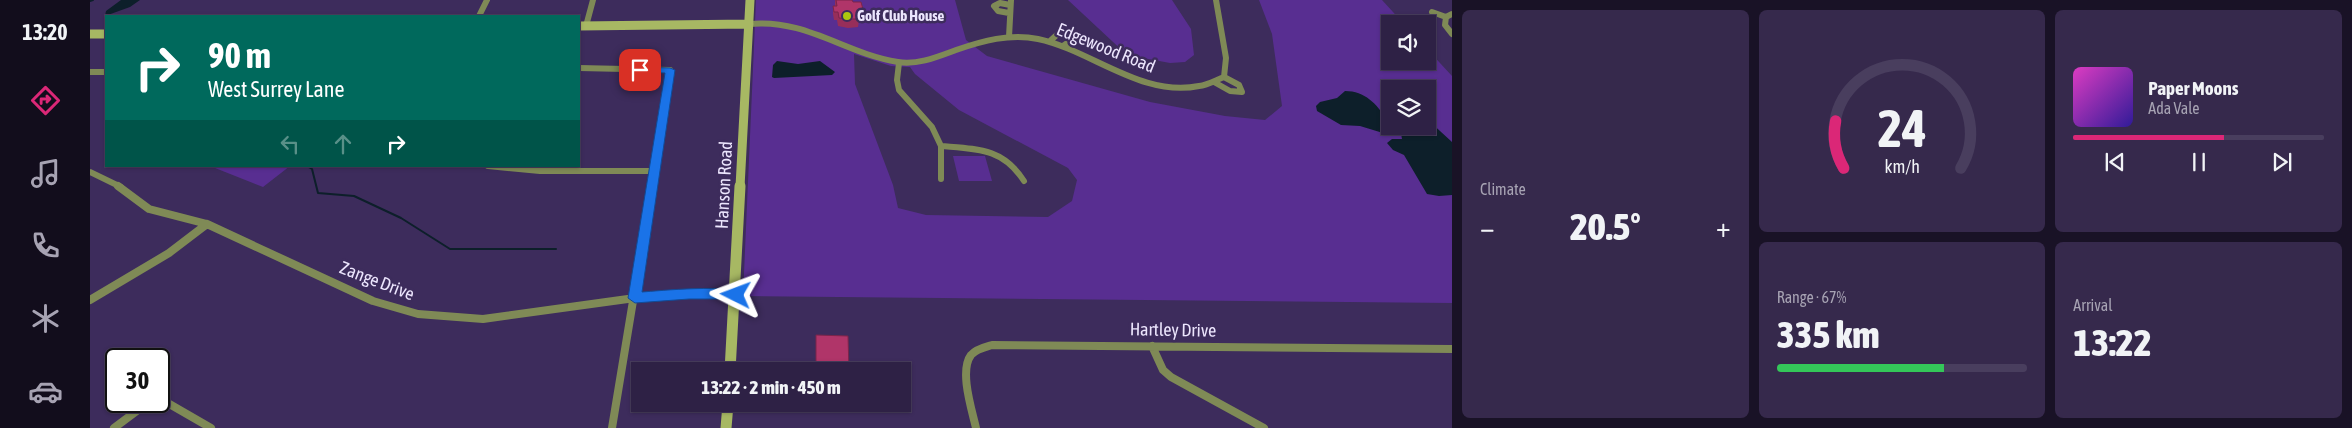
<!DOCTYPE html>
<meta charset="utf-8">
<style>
:root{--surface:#2e2145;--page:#36294c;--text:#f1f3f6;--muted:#a7a3b3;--line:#493e5e;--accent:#db2777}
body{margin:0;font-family:"Asap Condensed",sans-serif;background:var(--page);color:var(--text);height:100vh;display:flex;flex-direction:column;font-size:19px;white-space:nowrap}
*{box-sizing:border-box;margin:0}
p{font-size:16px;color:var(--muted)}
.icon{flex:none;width:28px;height:28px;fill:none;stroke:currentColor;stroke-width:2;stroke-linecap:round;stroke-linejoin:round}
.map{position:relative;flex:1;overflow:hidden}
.side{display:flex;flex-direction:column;gap:10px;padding:10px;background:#191226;width:900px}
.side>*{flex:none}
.hud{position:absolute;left:15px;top:15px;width:475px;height:152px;border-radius:0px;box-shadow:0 1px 4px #0004,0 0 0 1px var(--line);background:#00695c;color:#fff;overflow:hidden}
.buttons{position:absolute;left:1291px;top:15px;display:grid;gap:10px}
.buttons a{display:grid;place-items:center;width:55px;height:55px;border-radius:0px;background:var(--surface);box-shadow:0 1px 4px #0004,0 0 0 1px var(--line);font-size:25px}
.speed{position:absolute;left:15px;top:348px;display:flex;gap:10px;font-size:25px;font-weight:700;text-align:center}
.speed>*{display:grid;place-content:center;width:65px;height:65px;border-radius:50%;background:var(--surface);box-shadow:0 1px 4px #0004,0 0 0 1px var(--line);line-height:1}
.speed .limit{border:2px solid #111;border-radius:8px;background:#fff;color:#111}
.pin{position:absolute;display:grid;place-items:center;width:42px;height:42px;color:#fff;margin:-21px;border-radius:10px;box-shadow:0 2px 8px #0006}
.me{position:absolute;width:55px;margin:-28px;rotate:273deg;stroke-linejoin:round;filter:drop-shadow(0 0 4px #0008)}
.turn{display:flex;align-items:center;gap:18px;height:105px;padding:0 20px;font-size:22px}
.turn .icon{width:65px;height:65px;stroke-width:2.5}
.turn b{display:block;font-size:35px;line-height:42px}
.lanes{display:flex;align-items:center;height:48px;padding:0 20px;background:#0003;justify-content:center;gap:25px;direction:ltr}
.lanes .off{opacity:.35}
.big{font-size:38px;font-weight:800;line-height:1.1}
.side .tile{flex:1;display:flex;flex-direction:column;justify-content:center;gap:8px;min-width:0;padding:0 18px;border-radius:8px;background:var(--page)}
.side .dial{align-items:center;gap:0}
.dial svg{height:130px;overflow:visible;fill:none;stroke:var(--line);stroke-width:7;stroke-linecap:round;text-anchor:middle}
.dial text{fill:var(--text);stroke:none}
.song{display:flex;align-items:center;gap:15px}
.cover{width:60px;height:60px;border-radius:8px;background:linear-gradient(135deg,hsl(310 70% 55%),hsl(250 70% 35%))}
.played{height:5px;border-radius:2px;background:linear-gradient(90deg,var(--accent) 60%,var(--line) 60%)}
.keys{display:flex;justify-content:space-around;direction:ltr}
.heat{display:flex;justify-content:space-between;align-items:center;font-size:28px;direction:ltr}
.charge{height:8px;border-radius:4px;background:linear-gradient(90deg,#34c759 67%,var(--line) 0)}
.side .tiles{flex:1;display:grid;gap:10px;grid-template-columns:repeat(3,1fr)}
.tile:first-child{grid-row:span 2}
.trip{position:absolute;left:541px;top:362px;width:280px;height:50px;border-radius:0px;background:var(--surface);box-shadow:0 1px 4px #0004,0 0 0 1px var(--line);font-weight:800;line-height:50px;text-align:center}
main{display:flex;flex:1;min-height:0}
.tabs{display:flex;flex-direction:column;width:90px;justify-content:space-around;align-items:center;background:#120d1c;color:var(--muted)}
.tabs .icon{width:35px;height:35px}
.tabs .selected{color:var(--accent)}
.tabs b{font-size:22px;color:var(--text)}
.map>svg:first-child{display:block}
</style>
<main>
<nav class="tabs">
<b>13:20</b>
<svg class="icon selected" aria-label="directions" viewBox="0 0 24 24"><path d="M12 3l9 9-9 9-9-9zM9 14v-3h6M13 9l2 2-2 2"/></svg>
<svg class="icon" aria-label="music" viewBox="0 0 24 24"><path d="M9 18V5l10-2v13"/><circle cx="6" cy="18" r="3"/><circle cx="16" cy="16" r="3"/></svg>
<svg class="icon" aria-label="phone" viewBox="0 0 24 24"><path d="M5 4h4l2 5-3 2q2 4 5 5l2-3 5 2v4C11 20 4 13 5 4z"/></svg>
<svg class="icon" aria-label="climate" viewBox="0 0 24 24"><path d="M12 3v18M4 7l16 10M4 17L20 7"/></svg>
<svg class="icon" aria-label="car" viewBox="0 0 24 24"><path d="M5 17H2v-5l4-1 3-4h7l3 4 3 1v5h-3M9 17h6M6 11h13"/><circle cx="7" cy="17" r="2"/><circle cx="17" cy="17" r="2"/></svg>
</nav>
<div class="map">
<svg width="1362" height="428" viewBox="0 0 1362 428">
<rect width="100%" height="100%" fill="#3d2c5c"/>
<path fill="#582e91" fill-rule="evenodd" d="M666 0H865L876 40 897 56 1060 102 1135 116 1175 120 1192 106 1182 34 1169 0H1292L1314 24H1300V61H1338V50L1362 76V303L653 296ZM764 54 801 66 820 67 825 74 869 110 978 168 987 180 982 201 958 217 836 215 808 208 803 185 765 84ZM1300 89H1338V126H1300Z
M978 0H1082L1101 29 1104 55 1095 62 1080 63 1037 55Z
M863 156H895L902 181H869Z
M120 166H200L173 187Z"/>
<path fill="#0d1f2a" d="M31 0H50L40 7 15 16 16 11Z
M687 61 708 64 730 61 745 72 742 75 684 78 682 77 683 65Z
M1255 91C1275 91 1287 104 1296 119 1299 124 1302 127 1302 132L1293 133 1270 126 1251 125 1227 111 1226 106 1230 102 1247 98Z
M1338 120 1362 142V195L1349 196 1337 194 1314 155 1303 150 1297 143 1302 139H1312L1310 128 1338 126Z"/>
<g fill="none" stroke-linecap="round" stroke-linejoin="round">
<path stroke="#0d1f2a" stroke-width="2" d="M0 1 3 0
M217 166 222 169 228 193 264 196 311 218 360 249H466"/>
<path stroke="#7f8a56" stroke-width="6" d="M1342 12 1356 17
M919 13 908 11 904 6 910 3 920 5
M1362 14 1356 17 1355 25 1362 34
M389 16 397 0
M659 24C718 19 753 53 808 62 828 65 847 57 866 50 892 41 920 33 948 39 1001 50 1052 98 1109 86 1118 85 1126 80 1134 77L1136 58 1126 0
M496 26 503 0
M919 37 921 0
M960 41 970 32 981 34 983 39 973 46
M809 63 807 80 809 90 842 127 851 146V179
M489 68 580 70 562 187
M0 72H16
M1124 82 1140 91 1152 92 1149 85 1134 77
M851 146C887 149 913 148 934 181
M398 166 450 171H564
M0 172 31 187"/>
<path stroke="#7f8a56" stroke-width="8" d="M28 186 59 209 117 224 283 301 328 314 393 319 545 298 599 294 646 295
M0 300 79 253 117 224
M1062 346 1073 370 1081 377 1174 428
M69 398 121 428
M24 428 60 401
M522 428 562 186
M886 428C882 410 869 371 881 355 886 349 895 347 902 345L1362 349"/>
<path stroke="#a7b863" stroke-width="9" d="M489 26 659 24
M0 34H16
M650 187 660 0"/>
<path stroke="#a7b863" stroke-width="11" d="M640 371 650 186
M636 428 638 404"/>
</g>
<path fill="#972e5a" d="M745 0 763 2 774 13 773 21H769L768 27 758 28 748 26 747 20H744L743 14V6H745Z
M726 335 759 371H726Z"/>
<path fill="#b03569" stroke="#7b254a" d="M746 0H762L763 2H771L774 13H767L769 19H759L749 18 748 12H744L743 6H747Z
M726 335 758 336 759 371H726Z"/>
<path fill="#1a73e8" stroke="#114b97" d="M546 67 580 68 585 70 552 292C567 291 646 283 652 295L650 299H599L545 303 538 298 575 73 550 72 545 70Z"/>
<circle fill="#adc60f" stroke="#3d2c5c" stroke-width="2" cx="757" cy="16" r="5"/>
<g text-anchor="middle" stroke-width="5" stroke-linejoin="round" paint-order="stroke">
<g font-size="15" font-weight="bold" fill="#ece5fd" stroke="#3d2c5c" text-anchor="start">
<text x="767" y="21">Golf Club House</text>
</g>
<g font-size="18" fill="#ece5fd" stroke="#3d2c5c">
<text transform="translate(1016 48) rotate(22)" y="6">Edgewood Road</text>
<text transform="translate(634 185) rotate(-87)" y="6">Hanson Road</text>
<text transform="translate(287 281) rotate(21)" y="6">Zange Drive</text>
<text transform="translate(1083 330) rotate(1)" y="6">Hartley Drive</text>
</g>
</g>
</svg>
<div class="buttons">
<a><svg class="icon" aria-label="sound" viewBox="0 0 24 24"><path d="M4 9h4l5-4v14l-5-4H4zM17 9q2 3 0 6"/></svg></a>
<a><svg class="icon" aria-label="layers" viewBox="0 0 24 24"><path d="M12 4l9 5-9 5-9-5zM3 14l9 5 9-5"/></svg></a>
</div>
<div class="speed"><div class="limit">30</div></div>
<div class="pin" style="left:550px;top:70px;background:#d93025"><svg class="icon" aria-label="arrive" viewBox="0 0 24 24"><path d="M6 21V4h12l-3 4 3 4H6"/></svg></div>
<svg class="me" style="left:646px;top:295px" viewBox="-20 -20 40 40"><path d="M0-17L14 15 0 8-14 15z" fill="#1a73e8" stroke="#fff" stroke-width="4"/></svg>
<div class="trip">13:22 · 2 min · 450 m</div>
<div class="hud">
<div class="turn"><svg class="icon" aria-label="right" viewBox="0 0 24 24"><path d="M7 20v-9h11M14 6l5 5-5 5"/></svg><div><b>90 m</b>West Surrey Lane</div></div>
<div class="lanes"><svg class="icon off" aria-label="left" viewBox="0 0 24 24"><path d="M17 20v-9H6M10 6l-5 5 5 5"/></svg><svg class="icon off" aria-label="ahead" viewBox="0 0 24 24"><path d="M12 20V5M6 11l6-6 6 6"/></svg><svg class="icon" aria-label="right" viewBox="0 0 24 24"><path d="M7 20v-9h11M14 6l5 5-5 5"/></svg></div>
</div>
</div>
<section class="side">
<div class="tiles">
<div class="tile"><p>Climate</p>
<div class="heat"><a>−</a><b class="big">20.5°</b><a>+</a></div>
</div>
<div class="tile dial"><svg viewBox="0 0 100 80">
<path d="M14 69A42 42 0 1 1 86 69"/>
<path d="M14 69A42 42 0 0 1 9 40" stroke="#db2777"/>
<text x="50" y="56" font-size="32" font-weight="700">24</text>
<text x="50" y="72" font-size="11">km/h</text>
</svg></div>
<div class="tile">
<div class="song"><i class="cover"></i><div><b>Paper Moons</b><p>Ada Vale</p></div></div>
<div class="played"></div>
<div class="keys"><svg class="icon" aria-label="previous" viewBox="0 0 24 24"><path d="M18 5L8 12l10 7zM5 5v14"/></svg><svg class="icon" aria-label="pause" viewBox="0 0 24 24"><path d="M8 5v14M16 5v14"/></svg><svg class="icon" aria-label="next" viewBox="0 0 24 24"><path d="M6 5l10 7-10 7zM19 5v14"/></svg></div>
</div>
<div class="tile"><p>Range · 67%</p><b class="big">335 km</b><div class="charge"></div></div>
<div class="tile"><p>Arrival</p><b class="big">13:22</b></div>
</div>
</section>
</main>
